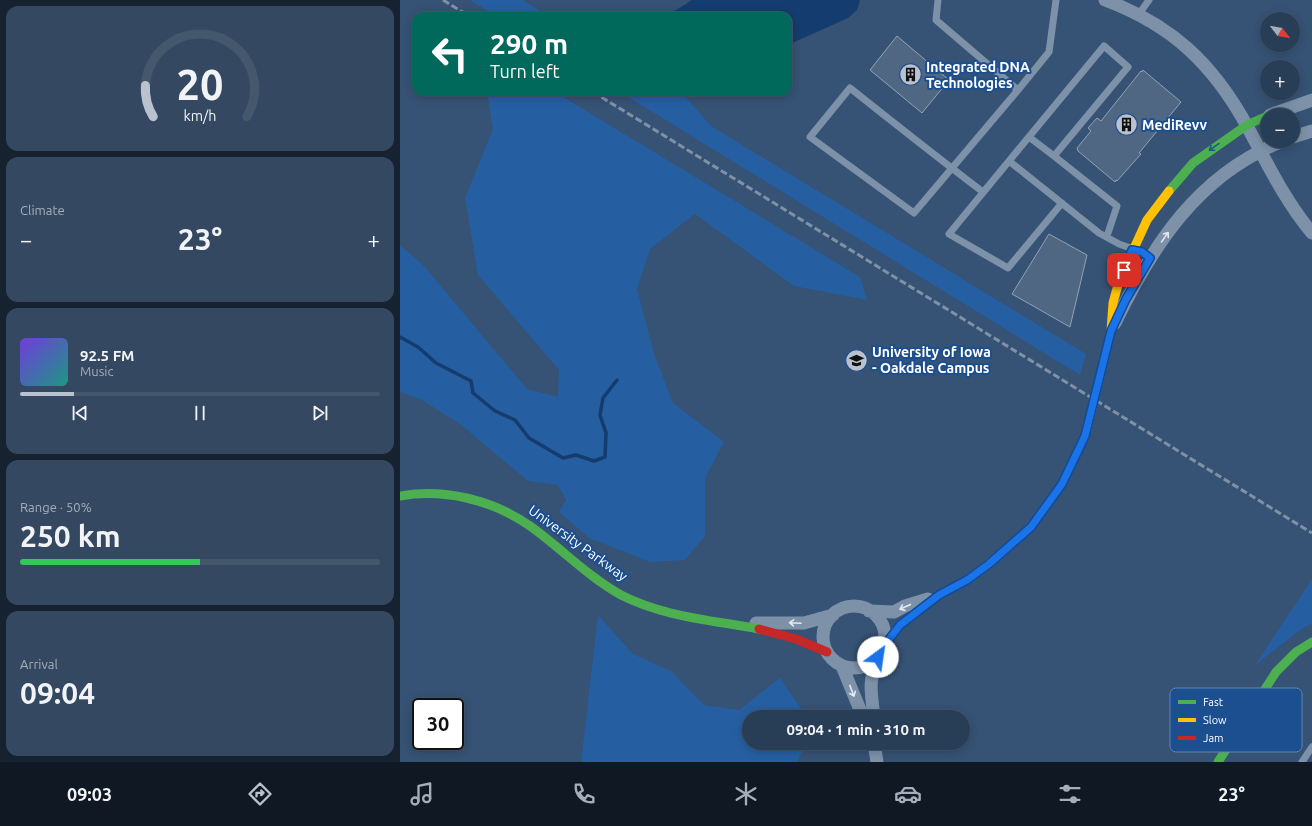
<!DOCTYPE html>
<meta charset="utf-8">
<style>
:root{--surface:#283e57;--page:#344961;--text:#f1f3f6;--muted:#a5aeba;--line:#44576d;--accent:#b9c2ce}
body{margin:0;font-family:Ubuntu,sans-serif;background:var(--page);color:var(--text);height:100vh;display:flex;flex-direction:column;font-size:15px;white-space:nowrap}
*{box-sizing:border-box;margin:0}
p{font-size:13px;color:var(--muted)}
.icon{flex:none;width:22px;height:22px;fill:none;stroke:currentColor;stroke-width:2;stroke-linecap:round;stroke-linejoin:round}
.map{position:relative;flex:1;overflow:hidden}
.side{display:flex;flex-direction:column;gap:6px;padding:6px;background:#162230;width:400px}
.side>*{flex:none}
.guide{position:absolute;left:12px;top:12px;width:380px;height:84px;border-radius:12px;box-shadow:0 2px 10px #0003,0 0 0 1px var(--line);background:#00695c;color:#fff;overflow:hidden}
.needle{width:26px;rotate:121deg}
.tools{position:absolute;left:860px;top:12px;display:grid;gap:8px}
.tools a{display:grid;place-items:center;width:40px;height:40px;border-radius:50%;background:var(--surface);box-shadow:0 2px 10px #0003,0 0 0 1px var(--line);font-size:20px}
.speed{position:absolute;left:12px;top:698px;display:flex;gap:8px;font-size:20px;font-weight:700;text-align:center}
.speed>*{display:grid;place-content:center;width:52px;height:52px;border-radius:50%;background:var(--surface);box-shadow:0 2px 10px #0003,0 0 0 1px var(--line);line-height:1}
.speed .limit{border:2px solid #111;border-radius:6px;background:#fff;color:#111}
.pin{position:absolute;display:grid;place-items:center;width:34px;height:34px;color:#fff;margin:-17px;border-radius:8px;box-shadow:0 2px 6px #0006}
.me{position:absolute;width:44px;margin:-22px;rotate:31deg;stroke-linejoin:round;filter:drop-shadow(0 0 3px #0008)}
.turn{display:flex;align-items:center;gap:14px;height:84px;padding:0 12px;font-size:18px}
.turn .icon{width:52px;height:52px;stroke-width:2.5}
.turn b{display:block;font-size:28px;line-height:34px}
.big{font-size:30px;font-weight:600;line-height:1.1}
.side .tile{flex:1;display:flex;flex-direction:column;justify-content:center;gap:6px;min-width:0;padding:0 14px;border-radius:12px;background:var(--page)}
.side .dial{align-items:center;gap:0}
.dial svg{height:104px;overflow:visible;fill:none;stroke:var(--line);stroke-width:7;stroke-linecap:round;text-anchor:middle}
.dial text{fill:var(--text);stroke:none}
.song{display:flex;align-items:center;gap:12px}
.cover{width:48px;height:48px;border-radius:6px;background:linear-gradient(135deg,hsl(260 70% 55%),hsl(170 70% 35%))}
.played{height:4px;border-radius:2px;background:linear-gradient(90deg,var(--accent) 15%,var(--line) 15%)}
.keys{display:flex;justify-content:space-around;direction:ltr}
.heat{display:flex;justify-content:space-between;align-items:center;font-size:22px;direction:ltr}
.charge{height:6px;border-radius:3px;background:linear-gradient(90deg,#34c759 50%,var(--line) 0)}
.trip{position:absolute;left:342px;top:710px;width:228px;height:40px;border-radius:20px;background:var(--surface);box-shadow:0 2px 10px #0003,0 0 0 1px var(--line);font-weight:600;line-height:40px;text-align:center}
.menu{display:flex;height:64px;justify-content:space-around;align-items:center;background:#101923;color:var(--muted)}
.menu .icon{width:28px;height:28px}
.menu .current{color:var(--accent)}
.menu b{font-size:18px;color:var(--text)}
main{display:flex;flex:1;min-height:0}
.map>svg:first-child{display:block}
</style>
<main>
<section class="side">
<div class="tile dial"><svg viewBox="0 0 100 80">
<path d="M14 69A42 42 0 1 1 86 69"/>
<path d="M14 69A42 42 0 0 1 8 45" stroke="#b9c2ce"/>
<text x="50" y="56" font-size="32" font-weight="700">20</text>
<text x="50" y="72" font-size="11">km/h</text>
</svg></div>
<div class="tile"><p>Climate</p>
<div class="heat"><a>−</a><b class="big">23°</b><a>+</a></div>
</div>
<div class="tile">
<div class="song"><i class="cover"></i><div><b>92.5 FM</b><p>Music</p></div></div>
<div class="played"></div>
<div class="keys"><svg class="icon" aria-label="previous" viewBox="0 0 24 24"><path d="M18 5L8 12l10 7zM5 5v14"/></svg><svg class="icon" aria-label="pause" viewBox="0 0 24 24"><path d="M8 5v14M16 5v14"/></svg><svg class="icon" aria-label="next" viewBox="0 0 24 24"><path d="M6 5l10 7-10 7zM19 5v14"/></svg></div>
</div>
<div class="tile"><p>Range · 50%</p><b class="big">250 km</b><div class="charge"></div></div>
<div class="tile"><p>Arrival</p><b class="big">09:04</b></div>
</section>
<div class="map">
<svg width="912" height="762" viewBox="0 0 912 762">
<rect width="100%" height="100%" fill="#365274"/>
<path fill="#265fa1" d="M70 0H123L148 16H96Z
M87 92H155L460 277 467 300 394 286 295 214 250 249 237 289 254 354 273 403 324 442 305 478V536L285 560 250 562 189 538 159 512 166 500 158 485 128 481 60 424 22 400 0 392V245L24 266 127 389 158 397 159 370 78 275 65 198 93 129Z
M220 92H281L311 126 686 354 680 375Z
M912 579V624L903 628 855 665Z
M198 615 233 654 271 671 304 705 339 710 380 678 407 717H349V743H406L397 762H181Z"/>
<path fill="#153c6e" d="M292 0H459L460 1 457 10 448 18 392 43H388V16H263L278 9Z"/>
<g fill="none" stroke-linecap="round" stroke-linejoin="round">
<path stroke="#153c6e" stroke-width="3.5" d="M0 337 18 347 36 363 71 381 73 393 95 411 115 420 129 438 163 458 176 455 194 461 205 457 206 433 200 415 203 398 217 380"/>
</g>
<path fill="#506783" stroke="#92a2b6" d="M497 36 549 80 522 113 470 70Z
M743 70 781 102 739 153 741 154 732 164 717 181 716 180 715 182 678 151 677 148 691 131 688 128 697 118 701 121 741 71 742 72Z
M649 234 687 255 670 327 612 294Z"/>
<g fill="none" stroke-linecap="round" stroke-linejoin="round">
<path stroke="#7d92a8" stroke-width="7" d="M538 0 536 20 618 90 514 213 410 137 450 88C494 123 538 158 583 192
M739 14 749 0
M618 90 649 52 656 0
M629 137 654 156
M609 161 549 234 608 268 662 203
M707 236 717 206 654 156 728 67 704 46 609 161 699 233 719 244 742 252 750 258
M902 762 912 747"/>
<path stroke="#7d92a8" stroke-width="13" d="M705 0C772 25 813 64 847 126 867 163 885 201 912 233
M870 115 912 100
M893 137 912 131
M715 323C753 244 799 174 883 141
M423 637a31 31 0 1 1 62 0a31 31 0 1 1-62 0Z
M469 611 494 612 505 606 528 599
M356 623H404L433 615
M442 666 463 717
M474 717C471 692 468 681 478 657
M474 743 477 762"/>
<path stroke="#4caf50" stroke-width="9" d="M769 191 793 163 847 125 867 116
M0 496C44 488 93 500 130 526 161 548 187 576 221 595 264 617 312 620 359 629
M484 646 500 625 539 595 567 580 589 564 631 527 662 484 685 436 687 429
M818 762 876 672 896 652 912 642"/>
<path stroke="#ffc107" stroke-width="9" d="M687 429 711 331 713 303 719 281 747 220 769 191"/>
<path stroke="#c62828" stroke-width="9" d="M359 629 396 639 427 652"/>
<path stroke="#7e92a7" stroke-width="3" stroke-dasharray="7 3" stroke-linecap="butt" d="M43 0 69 16
M193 92 912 533"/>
</g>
<defs><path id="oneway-shaft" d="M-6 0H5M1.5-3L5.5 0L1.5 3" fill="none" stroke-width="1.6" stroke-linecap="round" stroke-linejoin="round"/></defs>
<use stroke="#205989" href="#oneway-shaft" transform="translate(814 147) rotate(145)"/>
<g stroke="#e5e9ee">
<use href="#oneway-shaft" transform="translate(765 237) rotate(-55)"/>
<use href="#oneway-shaft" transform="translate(505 607) rotate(156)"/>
<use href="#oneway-shaft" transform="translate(395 623) rotate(-177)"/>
<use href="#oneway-shaft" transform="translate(452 691) rotate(69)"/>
</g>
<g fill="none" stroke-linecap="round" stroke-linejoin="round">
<defs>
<path id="route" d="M478 657 484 646 500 625 539 595 567 580 589 564 631 527 662 484 685 436 711 331 726 299 750 258 742 252 732 250 724 270"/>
</defs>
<use href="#route" stroke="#114b97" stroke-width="10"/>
<use href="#route" stroke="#1a73e8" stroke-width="7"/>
</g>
<defs>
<symbol id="building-disc" viewBox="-11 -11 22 22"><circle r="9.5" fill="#b9c2ce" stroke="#1b4f8f"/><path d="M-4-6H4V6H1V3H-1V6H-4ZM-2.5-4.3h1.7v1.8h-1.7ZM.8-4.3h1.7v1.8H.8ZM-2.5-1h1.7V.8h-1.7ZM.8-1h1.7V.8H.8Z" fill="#111"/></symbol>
<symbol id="university-disc" viewBox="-11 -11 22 22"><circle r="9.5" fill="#b9c2ce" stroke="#1b4f8f"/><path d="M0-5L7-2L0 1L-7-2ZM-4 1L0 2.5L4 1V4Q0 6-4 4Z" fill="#111"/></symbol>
</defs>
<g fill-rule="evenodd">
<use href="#building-disc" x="498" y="62" width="25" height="25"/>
<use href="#building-disc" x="714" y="112" width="25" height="25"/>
<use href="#university-disc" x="444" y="348" width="25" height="25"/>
</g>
<g text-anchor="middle" stroke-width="4" stroke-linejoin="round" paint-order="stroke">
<g font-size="14" font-weight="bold" fill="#fff" stroke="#1b4f8f" text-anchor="start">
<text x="526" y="72">Integrated DNA<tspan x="526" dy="16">Technologies</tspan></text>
<text x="742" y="130">MediRevv</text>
<text x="472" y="357">University of Iowa<tspan x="472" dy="16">- Oakdale Campus</tspan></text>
</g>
<g font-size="14" fill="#fff" stroke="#1b4f8f">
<text transform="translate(178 543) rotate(36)" y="5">University Parkway</text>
</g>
</g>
<rect x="770" y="688" width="132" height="64" rx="6" fill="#1b4f8f" stroke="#5f84b1" stroke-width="1"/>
<rect x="778" y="700" width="18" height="4" fill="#4caf50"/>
<rect x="778" y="718" width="18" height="4" fill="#ffc107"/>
<rect x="778" y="736" width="18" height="4" fill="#c62828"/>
<g font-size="11" fill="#fff">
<text x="803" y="706">Fast</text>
<text x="803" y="724">Slow</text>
<text x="803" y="742">Jam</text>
</g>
</svg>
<div class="tools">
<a><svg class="needle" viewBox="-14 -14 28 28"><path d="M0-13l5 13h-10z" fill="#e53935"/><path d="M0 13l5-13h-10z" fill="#a5aeba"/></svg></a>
<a>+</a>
<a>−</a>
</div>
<div class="speed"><div class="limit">30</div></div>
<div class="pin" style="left:724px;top:270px;background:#d93025"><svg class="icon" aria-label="arrive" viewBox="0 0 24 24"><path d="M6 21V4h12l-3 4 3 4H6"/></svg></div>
<svg class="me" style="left:478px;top:657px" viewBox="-20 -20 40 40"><circle r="19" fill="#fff"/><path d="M0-13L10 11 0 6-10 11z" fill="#1a73e8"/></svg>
<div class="trip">09:04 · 1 min · 310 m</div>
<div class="guide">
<div class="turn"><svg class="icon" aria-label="left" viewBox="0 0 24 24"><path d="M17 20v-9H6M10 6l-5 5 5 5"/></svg><div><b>290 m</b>Turn left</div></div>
</div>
</div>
</main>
<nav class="menu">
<b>09:03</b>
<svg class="icon current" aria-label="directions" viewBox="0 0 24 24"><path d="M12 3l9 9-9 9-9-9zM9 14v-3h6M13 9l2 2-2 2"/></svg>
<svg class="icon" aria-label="music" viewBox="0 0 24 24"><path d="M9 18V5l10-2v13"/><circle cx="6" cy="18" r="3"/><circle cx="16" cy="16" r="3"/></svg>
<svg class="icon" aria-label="phone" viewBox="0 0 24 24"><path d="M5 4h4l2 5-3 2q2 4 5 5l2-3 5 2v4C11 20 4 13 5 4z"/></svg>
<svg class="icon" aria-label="climate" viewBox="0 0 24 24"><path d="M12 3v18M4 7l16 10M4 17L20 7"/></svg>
<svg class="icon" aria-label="car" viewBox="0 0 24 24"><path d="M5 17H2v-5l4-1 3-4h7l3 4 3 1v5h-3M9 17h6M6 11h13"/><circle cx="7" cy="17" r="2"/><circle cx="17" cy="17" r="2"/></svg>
<svg class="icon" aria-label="filters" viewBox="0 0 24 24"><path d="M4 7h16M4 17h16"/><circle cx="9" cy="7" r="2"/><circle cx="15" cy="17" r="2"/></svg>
<b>23°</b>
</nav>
